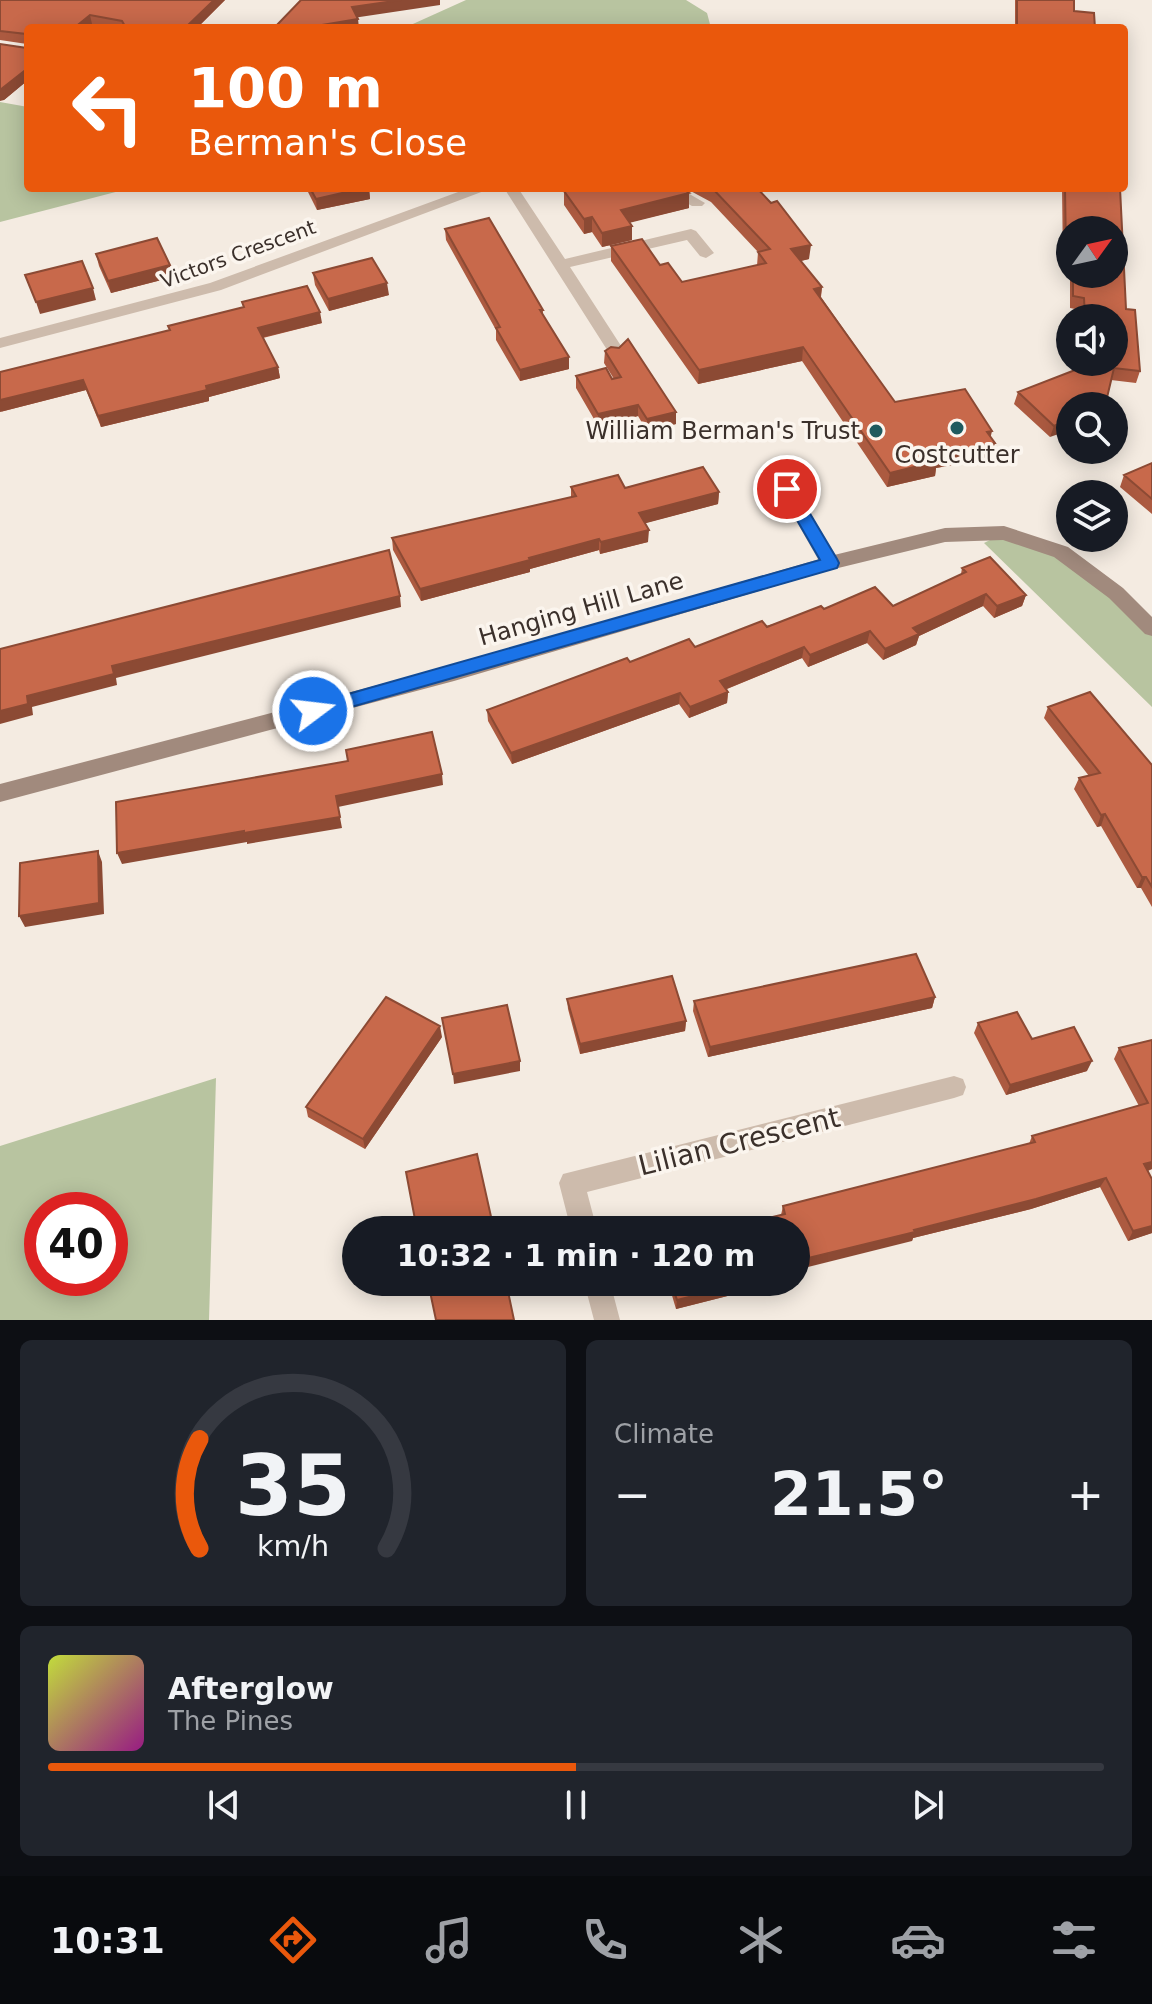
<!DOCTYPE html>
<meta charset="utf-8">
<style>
:root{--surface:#171b24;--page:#20242c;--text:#f1f3f6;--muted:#9ea1a6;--line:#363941;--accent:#ea580c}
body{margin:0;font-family:"DejaVu Sans",sans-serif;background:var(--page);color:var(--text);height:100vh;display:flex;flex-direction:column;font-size:30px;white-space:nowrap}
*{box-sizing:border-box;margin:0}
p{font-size:26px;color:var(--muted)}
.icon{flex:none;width:44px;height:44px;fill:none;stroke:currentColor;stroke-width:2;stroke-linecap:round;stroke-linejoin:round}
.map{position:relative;height:1320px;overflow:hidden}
.drawer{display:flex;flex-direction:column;gap:20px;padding:20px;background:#0d0f14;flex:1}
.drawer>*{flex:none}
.banner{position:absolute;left:24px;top:24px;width:1104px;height:168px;border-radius:8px;box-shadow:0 4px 20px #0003;background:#ea580c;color:#fff;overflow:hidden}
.needle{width:52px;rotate:57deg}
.buttons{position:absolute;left:1056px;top:216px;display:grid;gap:16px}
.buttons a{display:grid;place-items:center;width:72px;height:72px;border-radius:50%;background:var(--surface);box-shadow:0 4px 20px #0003;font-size:40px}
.speed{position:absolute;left:24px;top:1192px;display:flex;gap:16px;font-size:40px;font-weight:700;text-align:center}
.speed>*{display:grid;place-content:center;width:104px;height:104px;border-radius:50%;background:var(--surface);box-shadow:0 4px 20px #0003;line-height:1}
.speed .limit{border:12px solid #d22;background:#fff;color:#111}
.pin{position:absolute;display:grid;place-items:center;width:68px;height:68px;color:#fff;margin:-34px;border:4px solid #fff;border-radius:50%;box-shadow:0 2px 8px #0007}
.me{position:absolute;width:88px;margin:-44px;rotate:75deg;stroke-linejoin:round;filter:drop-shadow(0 0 6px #0008)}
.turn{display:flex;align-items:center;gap:28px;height:168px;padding:0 32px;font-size:36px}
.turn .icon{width:104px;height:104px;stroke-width:2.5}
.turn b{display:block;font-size:56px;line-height:68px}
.big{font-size:60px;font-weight:700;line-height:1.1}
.drawer .card{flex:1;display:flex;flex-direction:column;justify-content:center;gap:12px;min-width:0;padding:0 28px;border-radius:12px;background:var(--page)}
.drawer .dial{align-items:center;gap:0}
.dial svg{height:208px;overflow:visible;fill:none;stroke:var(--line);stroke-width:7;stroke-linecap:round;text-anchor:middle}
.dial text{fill:var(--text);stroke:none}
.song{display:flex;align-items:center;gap:24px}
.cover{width:96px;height:96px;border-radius:12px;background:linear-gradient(135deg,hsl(70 70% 55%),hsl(310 70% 35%))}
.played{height:8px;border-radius:4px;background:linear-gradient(90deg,var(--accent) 50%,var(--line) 50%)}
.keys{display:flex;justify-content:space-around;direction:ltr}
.heat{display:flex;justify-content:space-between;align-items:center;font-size:44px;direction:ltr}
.drawer .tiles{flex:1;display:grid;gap:20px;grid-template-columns:1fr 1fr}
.card:last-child{grid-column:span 2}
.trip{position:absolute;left:342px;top:1216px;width:468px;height:80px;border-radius:40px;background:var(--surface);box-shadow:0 4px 20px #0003;font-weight:700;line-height:80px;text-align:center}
.tab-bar{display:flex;height:128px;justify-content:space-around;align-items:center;background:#090b0e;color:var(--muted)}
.tab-bar .icon{width:56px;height:56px}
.tab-bar .current{color:var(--accent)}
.tab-bar b{font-size:36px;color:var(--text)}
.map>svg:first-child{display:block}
</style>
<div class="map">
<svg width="1152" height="1320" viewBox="0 0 1152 1320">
<rect width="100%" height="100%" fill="#f4ebe1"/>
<path fill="#b8c4a0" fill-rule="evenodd" d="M466 0H686L707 13 711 28H404Z
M0 102 28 107V188H131L0 222Z
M1004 533 1061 552 1152 629V707L984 543Z
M216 1078 209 1320H0V1146ZM42 1210H110V1278H42Z"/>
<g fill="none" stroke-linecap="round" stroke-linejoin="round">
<path fill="#cdbbac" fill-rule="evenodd" d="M469 188H492L221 290 0 348V338L210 283Z
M504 188H518L565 259 691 229 696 231 714 253 706 258 700 256 687 240 570 267 625 352 617 357 611 356Z
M660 188H679L705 203 702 206H692Z
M787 483 793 485 837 558 839 563 837 568H823L778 489Z
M954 1076 963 1079 966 1087 963 1095 954 1098 587 1192 597 1230H571L559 1183 563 1174Z
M584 1282H610L620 1320H594Z"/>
<path fill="#a18a7d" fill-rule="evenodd" d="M1004 526 1068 547 1123 588 1152 617V636L1145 634 1109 598 1054 557 1003 540 945 542 830 570 454 681 0 802V784L454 665 830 556 945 528Z"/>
</g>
<path fill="#ac5a40" d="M0 0H225L197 28H112L92 24 88 28H28V80L4 100 27 48V44L0 40Z
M1015 0H1074V11L1095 28H1015Z
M306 188H369L370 199 317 210Z
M685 188H757L809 259 800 261 822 287 821 297 895 402 991 437V458L936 468 935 476 887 487 802 361 698 384 611 261V246L660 265 682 282 757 266 758 252 711 202Z
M1062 188H1120L1126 309 1140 371 1136 383 1111 380 1070 406 1050 437 1014 404 1018 392 1084 367 1083 362H1114V318H1081L1080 310 1070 308V274H1114L1070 230V264L1063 263Z
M564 191 689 208 630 222 632 226V240L602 247 592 232 584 234 564 205Z
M445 229 543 310V316L569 369 520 381 496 340V330L446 240Z
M96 254 173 277 111 293 99 266Z
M313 273 389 295 329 311 315 285Z
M242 302 322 323 263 338 278 367 280 378 209 397V401L101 427 86 390 0 412 169 330 243 307Z
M619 348 676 424 647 431 638 416 598 426 576 388V376L614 379 604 363 605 351Z
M1152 463V514L1120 487 1124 475Z
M571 487 625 488 719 492 718 504 645 523 648 542 600 554 599 550 530 569V572L421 601 393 550 392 538 571 497Z
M962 568 1026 595 1022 606 994 618 983 606 919 636 916 645 883 660 867 643 808 667 802 658 727 689 728 692 727 703 689 718 679 704 512 764 488 721 487 710 630 662 695 647 824 609 893 606 961 574Z
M1048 707 1152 765V907L1141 888H1137L1101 826 1097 827 1074 789 1079 778 1089 776 1044 718Z
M935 997 932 1008 708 1057 693 1011 694 1001Z
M567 999 686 1021 685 1031 580 1054 568 1009Z
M978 1023 1032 1039 1087 1071 1006 1095 974 1033Z
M442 1037 365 1149 308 1117 306 1107Z
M1152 1040V1169L1148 1171 1152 1233 1128 1241 1100 1187 1031 1209 913 1238 912 1241 781 1215 783 1206 1029 1144 1032 1136 1139 1106 1114 1059 1119 1048Z
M668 1282H783L676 1309Z"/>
<path fill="#8c4a34" d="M214 0H225L197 28H185Z
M401 0H440V5L353 18 352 7Z
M90 15 92 24 88 28H74Z
M358 19 359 28H304Z
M28 68V80L4 100 0 101V90Z
M364 188H369L370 199 317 210 316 199Z
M689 193V208L621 225V210Z
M592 217V232L584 234V219Z
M632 226V240L602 247V233Z
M811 245 809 259 789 264 791 249Z
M170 265 173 277 111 293 108 281Z
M387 283 389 295 329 311 328 299Z
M822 287 820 302 814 289Z
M93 288 96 300 40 314 36 302Z
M320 312 322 323 260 338 258 328Z
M803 347 802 361 698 384 699 370Z
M569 357V369L520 381V370Z
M278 367 280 378 209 397V401L101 427 98 416Z
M83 380 86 390 0 412V400Z
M638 405V416L598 426V414Z
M676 412V424L647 431V419Z
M1070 419V430L1050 437 1054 426Z
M992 431 989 444 995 443 991 458 936 468 935 476 887 487 890 473 987 432Z
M719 492 718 504 639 525V513Z
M649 530 648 542 600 554 601 542Z
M599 539V550L530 569V572L421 601 420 589Z
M986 594 983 606 919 636 916 645 883 660 885 649 913 628Z
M1026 595 1022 606 994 618 997 606Z
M400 596 401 607 116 678 117 685 32 707 33 715 0 724V711L27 696 112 666Z
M870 631 867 643 808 667 810 655Z
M804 647 802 658 719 692 720 681Z
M728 692 727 703 689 718 690 707Z
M680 693 679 704 512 764 511 753Z
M442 774 443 785 338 807 342 828 247 844V842L122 864 117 853 336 796Z
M1105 814 1101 826 1097 827 1101 815Z
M98 851 102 862 104 914 25 927 19 916Z
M1142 877H1146L1141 888H1137Z
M935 997 932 1008 708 1057 710 1047Z
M686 1021 685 1031 580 1054V1044Z
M440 1026 442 1037 365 1149 363 1139Z
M520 1061V1071L454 1084 453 1074Z
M1092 1061 1087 1071 1006 1095 1010 1085Z
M1152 1162V1169L1138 1173 1144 1164Z
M1106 1178 1100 1187 1031 1209 913 1238 912 1241 796 1270V1261Z
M1152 1226V1233L1128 1241 1133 1231Z
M750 1282H783L676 1309 677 1300Z"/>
<path fill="#c8694b" stroke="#8c4a34" stroke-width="2" d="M0 0H214L185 28H126L122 21 90 15 74 28H28V68L0 90V44L27 48 26 34 0 31Z
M301 0H401L352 7 358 19 304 28H274Z
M1017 0H1074V11L1094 13 1095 28H1017Z
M310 188H364L316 199Z
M576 188H680L689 193 621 210 632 226 602 233 592 217 584 219 564 191Z
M712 188H757L771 203 777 201 811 245 791 249 822 287 814 289 895 402 965 389 992 431 987 432 995 443 933 455 938 461 890 473 803 347 699 370 611 246 642 239 660 265 668 263 682 282 766 263 758 252 770 249Z
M1065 188H1120L1126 309 1135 310 1140 371 1114 368 1105 406H1070V419L1054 426 1018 392 1088 365V362H1114V318H1085L1084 298 1073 296V274H1114V230H1070V252L1066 251Z
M489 218 543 310H540L569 357 520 370 496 328 500 327 445 229Z
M157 238 170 265 108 281 96 254Z
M372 258 387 283 328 299 313 273Z
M82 261 93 288 36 302 25 275Z
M307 286 320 312 258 328 278 367 206 386 207 390 98 416 83 380 0 400V372L170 330 168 326 244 307 242 302Z
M628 339 676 412 647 419 638 405 598 414 576 376 606 368 612 379 621 377 605 351 611 347 619 348Z
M1152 463V499L1124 475Z
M703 467 719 492 639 513 649 530 601 542 599 539 529 558 530 560 420 589 392 538 576 496 571 487 618 475 625 488Z
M389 550 400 596 112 666 114 674 27 696 28 704 0 711V649Z
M990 557 1026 595 997 606 986 594 913 628 919 634 885 649 870 631 810 655 804 647 720 681 728 692 690 707 680 693 511 753 487 710 627 658 630 662 689 639 695 647 762 621 767 627 821 606 824 609 875 587 893 606 966 572 962 568Z
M1090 692 1152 765V887L1146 877H1142L1105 814 1101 815 1079 778 1100 773 1048 707Z
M432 732 442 774 336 796 340 817 244 833V831L117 853 116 802 348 761 346 750Z
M98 851 99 903 19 916 20 863Z
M916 954 935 997 710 1047 694 1001Z
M672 976 686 1021 580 1044 567 999Z
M386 997 440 1026 363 1139 306 1107Z
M507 1005 520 1061 453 1074 442 1018Z
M1017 1012 1032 1039 1074 1027 1092 1061 1010 1085 978 1023Z
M1152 1040V1162L1144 1164 1152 1179V1226L1133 1231 1106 1178 1036 1199 914 1230 915 1232 796 1261V1230H718L785 1214 783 1206 1035 1142 1032 1136 1148 1103 1119 1048Z
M477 1154 494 1230H417L406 1172Z
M428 1282H506L514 1320H436Z
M671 1282H750L677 1300Z"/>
<path fill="#1a73e8" stroke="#114b97" stroke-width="2" d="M787 483 793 485 837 559 839 563 837 568 313 718 304 711 313 704 820 560 779 489Z"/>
<g fill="#1f5a5e" stroke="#fbf5ee" stroke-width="3">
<circle cx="957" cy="428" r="8"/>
<circle cx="876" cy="431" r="8"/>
</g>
<g text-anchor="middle" stroke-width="7" stroke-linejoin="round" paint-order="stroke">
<g font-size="20" fill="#3b302b" stroke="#fbf5ee">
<text transform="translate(238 254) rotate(-20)" y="7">Victors Crescent</text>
</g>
<g font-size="24" fill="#3b302b" stroke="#fbf5ee" text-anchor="end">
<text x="860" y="439">William Berman's Trust</text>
<text x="957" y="463" text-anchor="middle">Costcutter</text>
</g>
<g font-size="24" fill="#3b302b" stroke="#fbf5ee">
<text transform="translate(581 609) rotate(-16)" y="8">Hanging Hill Lane</text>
</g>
<g font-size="28" fill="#3b302b" stroke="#fbf5ee">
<text transform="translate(739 1141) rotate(-14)" y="10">Lilian Crescent</text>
</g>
</g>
</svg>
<div class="buttons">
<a><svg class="needle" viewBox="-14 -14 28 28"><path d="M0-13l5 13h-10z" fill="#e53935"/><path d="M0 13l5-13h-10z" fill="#9ea1a6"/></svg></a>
<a><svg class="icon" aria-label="sound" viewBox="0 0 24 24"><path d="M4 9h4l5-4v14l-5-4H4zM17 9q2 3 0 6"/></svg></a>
<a><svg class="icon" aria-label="search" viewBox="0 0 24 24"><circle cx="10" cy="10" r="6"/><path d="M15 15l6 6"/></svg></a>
<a><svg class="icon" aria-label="layers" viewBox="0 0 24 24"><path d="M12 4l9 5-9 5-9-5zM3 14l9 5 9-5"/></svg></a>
</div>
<div class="speed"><div class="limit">40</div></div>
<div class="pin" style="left:787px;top:489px;background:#d93025"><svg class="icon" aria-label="arrive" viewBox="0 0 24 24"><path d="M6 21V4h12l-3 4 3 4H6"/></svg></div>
<svg class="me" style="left:313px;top:711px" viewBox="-20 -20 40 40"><circle r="17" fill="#1a73e8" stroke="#fff" stroke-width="3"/><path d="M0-11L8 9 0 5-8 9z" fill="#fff"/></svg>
<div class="trip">10:32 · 1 min · 120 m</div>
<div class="banner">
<div class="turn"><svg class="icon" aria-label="left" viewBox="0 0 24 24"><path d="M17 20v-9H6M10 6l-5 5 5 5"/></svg><div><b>100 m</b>Berman's Close</div></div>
</div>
</div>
<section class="drawer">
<div class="tiles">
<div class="card dial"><svg viewBox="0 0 100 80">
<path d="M14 69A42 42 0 1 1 86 69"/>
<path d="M14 69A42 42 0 0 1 14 27" stroke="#ea580c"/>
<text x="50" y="56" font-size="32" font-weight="700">35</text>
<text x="50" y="72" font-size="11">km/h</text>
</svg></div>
<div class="card"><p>Climate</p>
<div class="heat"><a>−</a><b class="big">21.5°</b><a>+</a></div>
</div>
<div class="card">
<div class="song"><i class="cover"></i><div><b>Afterglow</b><p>The Pines</p></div></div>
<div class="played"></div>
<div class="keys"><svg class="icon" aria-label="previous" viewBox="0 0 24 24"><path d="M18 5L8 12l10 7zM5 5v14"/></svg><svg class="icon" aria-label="pause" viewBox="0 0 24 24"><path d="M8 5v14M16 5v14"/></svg><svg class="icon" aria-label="next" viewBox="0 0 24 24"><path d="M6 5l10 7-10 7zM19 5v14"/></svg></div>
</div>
</div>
</section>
<nav class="tab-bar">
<b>10:31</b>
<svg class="icon current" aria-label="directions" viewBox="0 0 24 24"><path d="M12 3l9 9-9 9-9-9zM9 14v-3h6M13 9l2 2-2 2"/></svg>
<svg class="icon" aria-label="music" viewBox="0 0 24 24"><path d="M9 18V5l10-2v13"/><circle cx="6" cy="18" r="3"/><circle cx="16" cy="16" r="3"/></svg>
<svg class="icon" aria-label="phone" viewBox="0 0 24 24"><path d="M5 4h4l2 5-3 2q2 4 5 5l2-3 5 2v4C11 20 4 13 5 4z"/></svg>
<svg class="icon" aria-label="climate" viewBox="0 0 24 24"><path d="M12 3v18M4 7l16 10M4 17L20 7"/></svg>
<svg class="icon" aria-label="car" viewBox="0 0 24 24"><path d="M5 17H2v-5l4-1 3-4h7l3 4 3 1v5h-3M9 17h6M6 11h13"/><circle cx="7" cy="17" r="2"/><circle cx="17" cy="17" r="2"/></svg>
<svg class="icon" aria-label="filters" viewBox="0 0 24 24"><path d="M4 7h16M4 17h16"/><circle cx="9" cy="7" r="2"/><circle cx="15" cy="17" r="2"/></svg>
</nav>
